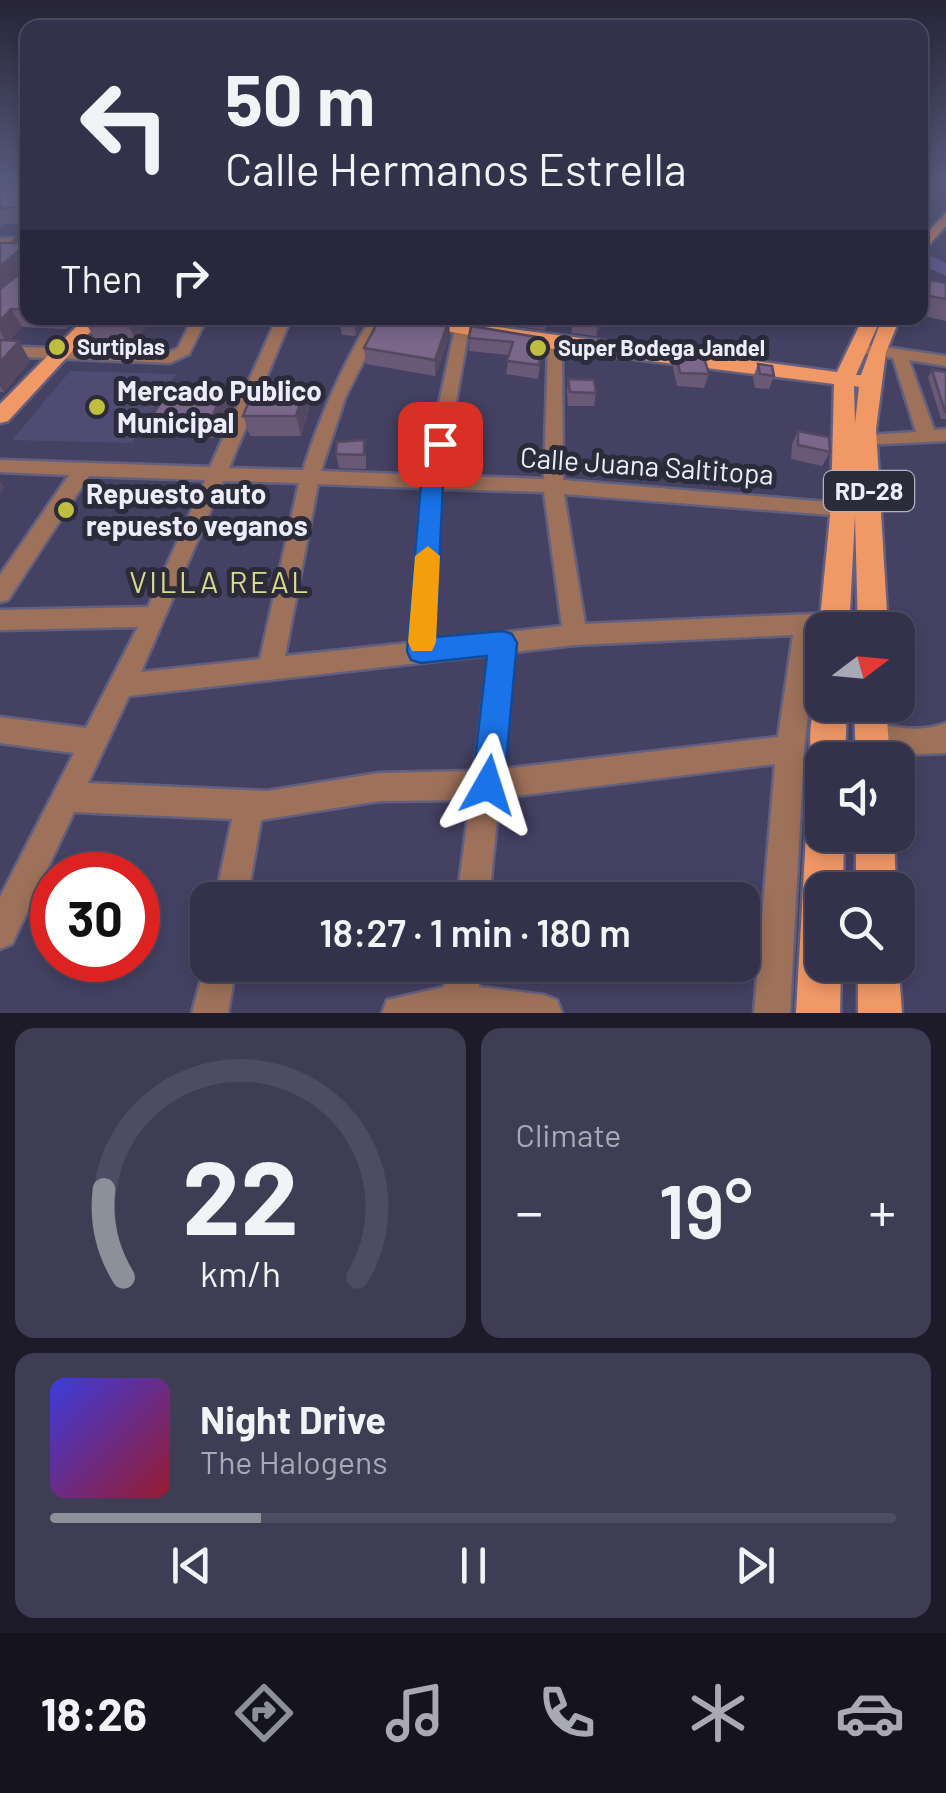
<!DOCTYPE html>
<meta charset="utf-8">
<style>
:root{--surface:#34314a;--page:#3f3d54;--text:#f1f3f6;--muted:#a9a9b5;--line:#4e4c62;--accent:#8c9099}
body{margin:0;font-family:Barlow,sans-serif;background:var(--page);color:var(--text);height:100vh;display:flex;flex-direction:column;font-size:38px;white-space:nowrap}
*{box-sizing:border-box;margin:0}
p{font-size:32px;color:var(--muted)}
.icon{flex:none;width:55px;height:55px;fill:none;stroke:currentColor;stroke-width:2;stroke-linecap:round;stroke-linejoin:round}
.map{position:relative;height:1013px;overflow:hidden}
.side{display:flex;flex-direction:column;gap:15px;padding:15px;background:#1d1b29;flex:1}
.side>*{flex:none}
.top-card{position:absolute;left:20px;top:20px;width:908px;height:305px;border-radius:20px;box-shadow:0 5px 15px #0003,0 0 0 2px var(--line);background:#34314a;color:var(--text);overflow:hidden}
.needle{width:65px;rotate:74deg}
.fabs{position:absolute;left:805px;top:612px;display:grid;gap:20px}
.fabs a{display:grid;place-items:center;width:110px;height:110px;border-radius:20px;background:var(--surface);box-shadow:0 5px 15px #0003,0 0 0 2px var(--line);font-size:50px}
.speed{position:absolute;left:30px;top:852px;display:flex;gap:20px;font-size:50px;font-weight:700;text-align:center}
.speed>*{display:grid;place-content:center;width:130px;height:130px;border-radius:50%;background:var(--surface);box-shadow:0 5px 15px #0003,0 0 0 2px var(--line);line-height:1}
.speed .limit{border:15px solid #d22;background:#fff;color:#111}
.pin{position:absolute;display:grid;place-items:center;width:85px;height:85px;color:#fff;margin:-42px;border-radius:20px;box-shadow:0 5px 15px #0006}
.me{position:absolute;width:110px;margin:-55px;rotate:6deg;stroke-linejoin:round;filter:drop-shadow(0 0 8px #0008)}
.turn{display:flex;align-items:center;gap:35px;height:210px;padding:0 40px;font-size:45px}
.turn .icon{width:130px;height:130px;stroke-width:2.5}
.turn b{display:block;font-size:70px;line-height:85px}
.then{display:flex;align-items:center;height:95px;padding:0 40px;background:#0003;gap:20px;font-size:38px}
.big{font-size:75px;font-weight:600;line-height:1.1}
.side .card{flex:1;display:flex;flex-direction:column;justify-content:center;gap:15px;min-width:0;padding:0 35px;border-radius:20px;background:var(--page)}
.side .dial{align-items:center;gap:0}
.dial svg{height:260px;overflow:visible;fill:none;stroke:var(--line);stroke-width:7;stroke-linecap:round;text-anchor:middle}
.dial text{fill:var(--text);stroke:none}
.song{display:flex;align-items:center;gap:30px}
.cover{width:120px;height:120px;border-radius:15px;background:linear-gradient(135deg,hsl(240 70% 55%),hsl(350 70% 35%))}
.played{height:10px;border-radius:5px;background:linear-gradient(90deg,var(--accent) 25%,var(--line) 25%)}
.keys{display:flex;justify-content:space-around;direction:ltr}
.heat{display:flex;justify-content:space-between;align-items:center;font-size:55px;direction:ltr}
.side .tiles{flex:1;display:grid;gap:15px;grid-template-columns:1fr 1fr}
.card:last-child{grid-column:span 2}
.trip{position:absolute;left:190px;top:882px;width:570px;height:100px;border-radius:20px;background:var(--surface);box-shadow:0 5px 15px #0003,0 0 0 2px var(--line);font-weight:600;line-height:100px;text-align:center}
.tab-bar{display:flex;height:160px;justify-content:space-around;align-items:center;background:#15141e;color:var(--muted)}
.tab-bar .icon{width:70px;height:70px}
.tab-bar .current{color:var(--accent)}
.tab-bar b{font-size:45px;color:var(--text)}
.map>svg:first-child{display:block}
</style>
<div class="map">
<svg width="946" height="1013" viewBox="0 0 946 1013">
<rect width="100%" height="100%" fill="#454163"/>
<path fill="#504b73" d="M70 371 176 374 132 443 12 440Z"/>
<g fill="none" stroke-linecap="round" stroke-linejoin="round">
<path fill="#60588f" fill-rule="evenodd" d="M920 251 946 263V276L920 264Z"/>
<defs>
<path id="minor" d="M0 238H28V246H0Z
M193 318H207L189 354 170 363 0 356V346L167 353 178 348Z
M277 318H291L229 468 303 470C320 416 342 366 371 318H385L345 398 321 471 424 475 455 328 462 324 469 328 443 475 544 479 548 343 555 339 562 343 563 480 863 505 866 510 863 515 856 517 564 494 585 624 835 613 843 616 847 623 843 630H822V634H817L804 749 790 1013H754L775 764 499 798 489 900H457L470 800 379 801 261 820 247 900H215L232 819 74 812 12 944 0 949V897L74 753 0 743V717L86 728 138 627 0 630V610L148 607 205 480 89 476 8 600 0 602V575L69 475 0 472V460L210 467ZM223 481 299 483 260 659 141 672ZM318 484 422 488 409 643 285 656ZM441 489 544 492 562 626 434 640ZM793 635 778 737 502 769 514 652 575 645ZM489 655 474 771 379 773 267 791 88 783 129 696Z
M494 318H508L498 336 493 337 486 333Z
M863 344 946 356V366L909 360 934 430 946 429V441L862 445 859 441 862 437 868 435 916 432 893 358 858 352 855 349Z
M869 721C895 728 921 733 946 723V753L896 755 859 743 856 734 859 725Z
M208 953V965H236L228 1013H192Z
M447 965H481L479 987 544 995 557 1000 562 1013H382L387 1000 444 987Z"/>
<path id="major" d="M946 213V226L920 255V240Z
M85 318H103L8 421 0 423V404Z
M388 318H428L837 372 863 318H881L856 375H861L882 318H900L886 352 876 429 888 630H858L855 516 849 630H822V637L819 630 831 506 834 384 555 349 397 323ZM854 386 859 387 855 423Z
M822 693V705H847L845 760H822V775L816 772C807 752 808 709 822 693Z
M854 705H886L890 760H856Z
M822 817V835H844L843 890H822V965H841L840 1013H796L806 835 812 822Z
M856 835H894L896 890H856Z
M898 958 902 1013H858V965H898Z"/>
</defs>
<use href="#minor" stroke="#63607f" stroke-width="5"/>
<use href="#major" stroke="#63607f" stroke-width="5"/>
<use href="#minor" fill="#9d715a" fill-rule="evenodd"/>
<use href="#major" fill="#f19867" fill-rule="evenodd"/>
</g>
<path fill="#695977" d="M0 182H28V223L3 224 0 227V191L7 186 0 188Z
M28 226V267L20 274 28 272V318H77L66 329 22 327 9 341 30 361 4 392H0V243H15L14 240Z
M930 280 946 283V321L920 315V299Z
M151 318 136 342H96L86 323Z
M343 318H365V321L356 336 342 335 340 322Z
M509 318H547L545 330 508 325Z
M574 318H602L601 326 596 336 571 333Z
M471 326 542 351 538 379 506 374 509 355 469 351Z
M450 335 435 376 366 364 364 348Z
M676 354 709 374 704 388 677 386 673 368Z
M758 364 774 376 769 389 755 388 753 378Z
M932 370 946 372V419H941L928 377Z
M568 379 596 393 594 406H568L567 393Z
M286 388H305L309 409 301 436H250L243 416Z
M223 394 230 414 219 438 161 436 152 416 181 398Z
M798 431 830 452 822 466 791 459 792 444Z
M336 454H366V469L339 468Z"/>
<path fill="#554861" d="M0 182H16L0 188Z
M28 243V267L0 292V266Z
M11 309 22 327 7 343 0 331V321Z
M60 318H77L66 329Z
M130 318H151L136 342 127 322Z
M358 318H365V321L356 336 354 323Z
M601 318H602L601 326 596 336 598 323Z
M449 320 450 335 435 376V360Z
M19 341 30 361 4 392 0 386V362Z
M305 388 309 409 301 436 296 416Z
M223 394 230 414 219 438 211 418Z
M0 481 5 488 0 493Z"/>
<path fill="#7a678a" stroke="#554861" stroke-width="2.5" d="M12 182H28L26 186H28V207L0 208V191Z
M28 226V240H14Z
M0 243H28L0 266Z
M22 272H28V310L11 309 0 321V289Z
M930 280 946 283V299L929 296Z
M90 318H130L127 322 86 323Z
M343 318H358L354 323 340 322Z
M380 318H434L449 320 435 360 364 348Z
M574 318H601L598 323 573 320Z
M471 326 543 338 539 365 507 361 513 342 469 338Z
M0 340 19 341 0 362Z
M676 354 704 358 709 374 680 373Z
M758 364 772 366 774 376 760 374Z
M932 370 946 372V412H945Z
M568 379 594 380 596 393 570 392Z
M256 384H284L283 388H305L296 416H243Z
M185 393 223 394 211 418 152 416 164 397 181 398Z
M798 431 829 437 830 452 798 445Z
M364 440V455L336 454 337 442Z"/>
<linearGradient id="sky" x2="0" y2="1"><stop stop-color="#262436"/><stop offset="0.56" stop-color="#565a7c"/><stop offset="1" stop-color="#565a7c" stop-opacity="0"/></linearGradient>
<rect width="946" height="324" fill="url(#sky)"/>
<path fill="#1a73e8" stroke="#114b97" stroke-width="2.5" d="M440 438 450 444 443 483 436 637 503 631 512 634 517 643 504 785 500 797 488 801 477 797 472 785 487 656 421 663 411 660 407 651 421 483 429 444Z"/>
<path fill="#f59e0b" d="M428 546 440 556 436 642 432 651H412L408 642 415 556Z"/>
<g fill="#bfbe41" stroke="#2c2b3a" stroke-width="4">
<circle cx="57" cy="347" r="10"/>
<circle cx="538" cy="348" r="10"/>
<circle cx="97" cy="407" r="10"/>
<circle cx="66" cy="510" r="10"/>
</g>
<g text-anchor="middle" stroke-width="10" stroke-linejoin="round" paint-order="stroke">
<g font-size="22" font-weight="bold" fill="#edecfd" stroke="#2c2b3a" text-anchor="start">
<text x="77" y="355">Surtiplas</text>
<text x="558" y="356">Super Bodega Jandel</text>
</g>
<rect fill="#2c2b3a" stroke="#b3b2c2" stroke-width="2.5" x="824" y="471" width="90" height="40" rx="8"/>
<g font-size="25" font-weight="bold" fill="#edecfd">
<text x="869" y="500">RD-28</text>
</g>
<g font-size="28" font-weight="bold" fill="#edecfd" stroke="#2c2b3a" text-anchor="start">
<text x="117" y="401">Mercado Publico<tspan x="117" dy="32">Municipal</tspan></text>
<text x="86" y="504">Repuesto auto<tspan x="86" dy="32">repuesto veganos</tspan></text>
</g>
<g font-size="28" fill="#edecfd" stroke="#2c2b3a">
<text transform="translate(647 466) rotate(4)" y="10">Calle Juana Saltitopa</text>
</g>
<g font-size="30" letter-spacing="2.5" fill="#dadb8c" stroke="#2c2b3a">
<text x="220" y="593">VILLA REAL</text>
</g>
</g>
</svg>
<div class="fabs">
<a><svg class="needle" viewBox="-14 -14 28 28"><path d="M0-13l5 13h-10z" fill="#e53935"/><path d="M0 13l5-13h-10z" fill="#a9a9b5"/></svg></a>
<a><svg class="icon" aria-label="sound" viewBox="0 0 24 24"><path d="M4 9h4l5-4v14l-5-4H4zM17 9q2 3 0 6"/></svg></a>
<a><svg class="icon" aria-label="search" viewBox="0 0 24 24"><circle cx="10" cy="10" r="6"/><path d="M15 15l6 6"/></svg></a>
</div>
<div class="speed"><div class="limit">30</div></div>
<div class="pin" style="left:440px;top:444px;background:#d93025"><svg class="icon" aria-label="arrive" viewBox="0 0 24 24"><path d="M6 21V4h12l-3 4 3 4H6"/></svg></div>
<svg class="me" style="left:488px;top:785px" viewBox="-20 -20 40 40"><path d="M0-17L14 15 0 8-14 15z" fill="#1a73e8" stroke="#fff" stroke-width="4"/></svg>
<div class="trip">18:27 · 1 min · 180 m</div>
<div class="top-card">
<div class="turn"><svg class="icon" aria-label="left" viewBox="0 0 24 24"><path d="M17 20v-9H6M10 6l-5 5 5 5"/></svg><div><b>50 m</b>Calle Hermanos Estrella</div></div>
<div class="then">Then<svg class="icon" aria-label="right" viewBox="0 0 24 24"><path d="M7 20v-9h11M14 6l5 5-5 5"/></svg></div>
</div>
</div>
<section class="side">
<div class="tiles">
<div class="card dial"><svg viewBox="0 0 100 80">
<path d="M14 69A42 42 0 1 1 86 69"/>
<path d="M14 69A42 42 0 0 1 8 42" stroke="#8c9099"/>
<text x="50" y="56" font-size="32" font-weight="700">22</text>
<text x="50" y="72" font-size="11">km/h</text>
</svg></div>
<div class="card"><p>Climate</p>
<div class="heat"><a>−</a><b class="big">19°</b><a>+</a></div>
</div>
<div class="card">
<div class="song"><i class="cover"></i><div><b>Night Drive</b><p>The Halogens</p></div></div>
<div class="played"></div>
<div class="keys"><svg class="icon" aria-label="previous" viewBox="0 0 24 24"><path d="M18 5L8 12l10 7zM5 5v14"/></svg><svg class="icon" aria-label="pause" viewBox="0 0 24 24"><path d="M8 5v14M16 5v14"/></svg><svg class="icon" aria-label="next" viewBox="0 0 24 24"><path d="M6 5l10 7-10 7zM19 5v14"/></svg></div>
</div>
</div>
</section>
<nav class="tab-bar">
<b>18:26</b>
<svg class="icon current" aria-label="directions" viewBox="0 0 24 24"><path d="M12 3l9 9-9 9-9-9zM9 14v-3h6M13 9l2 2-2 2"/></svg>
<svg class="icon" aria-label="music" viewBox="0 0 24 24"><path d="M9 18V5l10-2v13"/><circle cx="6" cy="18" r="3"/><circle cx="16" cy="16" r="3"/></svg>
<svg class="icon" aria-label="phone" viewBox="0 0 24 24"><path d="M5 4h4l2 5-3 2q2 4 5 5l2-3 5 2v4C11 20 4 13 5 4z"/></svg>
<svg class="icon" aria-label="climate" viewBox="0 0 24 24"><path d="M12 3v18M4 7l16 10M4 17L20 7"/></svg>
<svg class="icon" aria-label="car" viewBox="0 0 24 24"><path d="M5 17H2v-5l4-1 3-4h7l3 4 3 1v5h-3M9 17h6M6 11h13"/><circle cx="7" cy="17" r="2"/><circle cx="17" cy="17" r="2"/></svg>
</nav>
